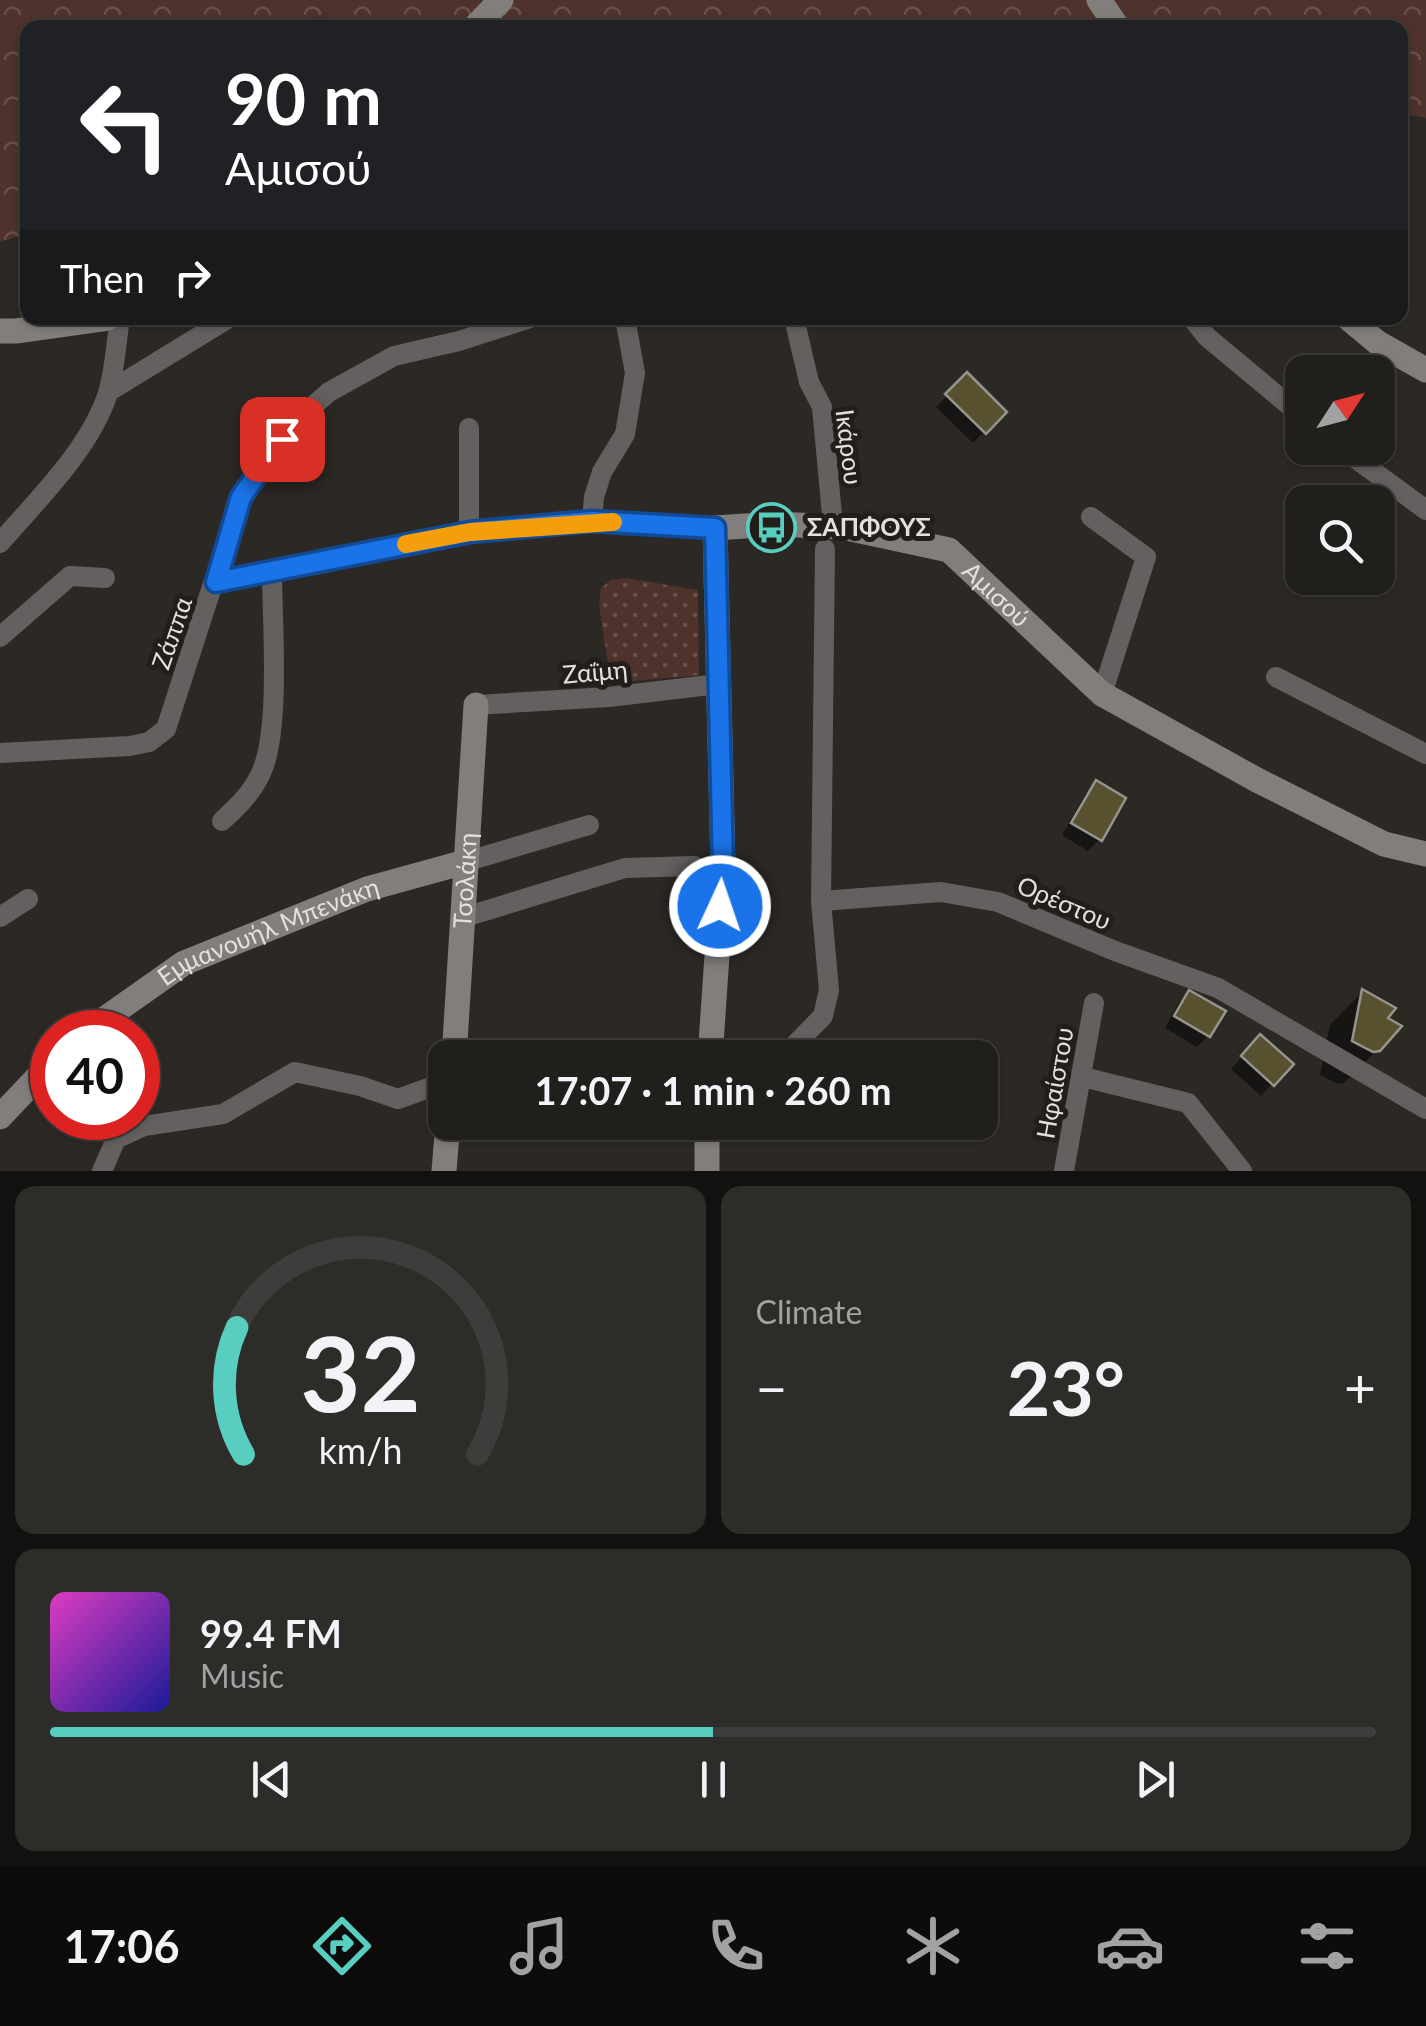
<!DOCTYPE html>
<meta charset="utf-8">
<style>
:root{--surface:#211f1c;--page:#2d2c29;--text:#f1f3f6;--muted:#a2a2a3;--line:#3e3d3b;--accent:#58cec0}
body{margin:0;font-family:Lato,sans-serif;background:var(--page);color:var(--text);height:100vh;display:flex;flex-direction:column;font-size:38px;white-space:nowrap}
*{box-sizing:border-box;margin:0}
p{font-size:32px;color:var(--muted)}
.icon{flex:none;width:55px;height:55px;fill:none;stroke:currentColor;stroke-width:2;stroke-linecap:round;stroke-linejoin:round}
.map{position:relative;height:1171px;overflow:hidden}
.panel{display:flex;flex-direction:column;gap:15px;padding:15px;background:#12110f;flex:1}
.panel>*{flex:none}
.guide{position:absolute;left:20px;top:20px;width:1388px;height:305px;border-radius:20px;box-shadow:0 2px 8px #0004,0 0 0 2px var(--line);background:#202124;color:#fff;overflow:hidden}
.needle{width:65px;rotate:54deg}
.buttons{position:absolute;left:1285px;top:355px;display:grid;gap:20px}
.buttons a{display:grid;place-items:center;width:110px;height:110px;border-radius:20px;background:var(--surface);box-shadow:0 2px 8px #0004,0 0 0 2px var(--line);font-size:50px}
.speed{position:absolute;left:30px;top:1010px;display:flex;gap:20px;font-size:50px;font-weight:700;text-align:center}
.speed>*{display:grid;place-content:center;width:130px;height:130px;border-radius:50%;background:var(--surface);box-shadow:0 2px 8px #0004,0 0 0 2px var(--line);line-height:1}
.speed .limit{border:15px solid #d22;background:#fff;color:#111}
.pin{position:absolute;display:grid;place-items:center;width:85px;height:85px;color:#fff;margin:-42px;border-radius:20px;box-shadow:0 5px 15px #0006}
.me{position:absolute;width:110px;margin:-55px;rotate:3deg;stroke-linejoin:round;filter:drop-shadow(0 0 8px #0008)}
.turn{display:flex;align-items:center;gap:35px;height:210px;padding:0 40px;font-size:45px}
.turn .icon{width:130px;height:130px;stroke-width:2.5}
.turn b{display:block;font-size:70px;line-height:85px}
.then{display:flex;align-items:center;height:95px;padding:0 40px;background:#0003;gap:20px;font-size:38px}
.big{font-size:75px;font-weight:700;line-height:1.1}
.panel .widget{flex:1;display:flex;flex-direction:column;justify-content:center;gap:15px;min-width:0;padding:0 35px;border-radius:20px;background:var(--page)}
.panel .dial{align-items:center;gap:0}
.dial svg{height:260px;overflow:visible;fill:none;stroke:var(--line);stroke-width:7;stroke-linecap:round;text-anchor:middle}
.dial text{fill:var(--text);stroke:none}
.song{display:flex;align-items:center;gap:30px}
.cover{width:120px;height:120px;border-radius:15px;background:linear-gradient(135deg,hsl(310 70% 55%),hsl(240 70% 35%))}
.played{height:10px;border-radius:5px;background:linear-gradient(90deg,var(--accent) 50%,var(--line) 50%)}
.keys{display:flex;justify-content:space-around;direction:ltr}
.heat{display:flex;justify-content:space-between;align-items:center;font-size:55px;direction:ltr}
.panel .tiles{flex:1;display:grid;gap:15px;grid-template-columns:1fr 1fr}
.widget:last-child{grid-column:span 2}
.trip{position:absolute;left:428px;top:1040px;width:570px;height:100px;border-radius:20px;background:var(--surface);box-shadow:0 2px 8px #0004,0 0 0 2px var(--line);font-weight:700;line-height:100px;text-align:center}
.dock{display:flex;height:160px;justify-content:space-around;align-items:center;background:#0d0c0b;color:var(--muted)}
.dock .icon{width:70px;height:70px}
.dock .current{color:var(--accent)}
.dock b{font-size:45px;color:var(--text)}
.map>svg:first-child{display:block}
</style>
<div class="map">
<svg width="1426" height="1171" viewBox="0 0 1426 1171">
<defs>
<pattern id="green-dots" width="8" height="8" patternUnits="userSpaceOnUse" patternTransform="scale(2.5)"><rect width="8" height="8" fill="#4f322c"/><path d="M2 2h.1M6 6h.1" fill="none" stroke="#684f4a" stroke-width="1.8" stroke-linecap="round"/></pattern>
<pattern id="forest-crowns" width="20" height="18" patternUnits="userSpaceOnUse" patternTransform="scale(2.5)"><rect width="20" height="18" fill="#4f322c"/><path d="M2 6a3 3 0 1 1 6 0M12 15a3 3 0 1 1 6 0" fill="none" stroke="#684f4a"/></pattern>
</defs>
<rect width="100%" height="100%" fill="#2c2925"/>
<path fill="url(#green-dots)" d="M626 578 698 590 699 675 611 683 599 605 601 588 611 580Z"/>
<path fill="url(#forest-crowns)" d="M0 0H1426V118L1400 113V28H526L315 17 308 28H28L27 234 0 242Z"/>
<path fill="#0007" d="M967 376 1004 412 973 443 936 407Z
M1096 784 1100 839 1088 851 1062 835 1085 795Z
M1362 992 1384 1019 1378 1049 1344 1083 1338 1084 1320 1075 1330 1025Z
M1190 993 1208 1036 1197 1047 1165 1028 1178 1004Z
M1249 1049 1290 1064 1261 1096 1231 1069Z"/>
<path fill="#585130" stroke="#95948e" stroke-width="2.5" d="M967 372 1007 412 986 434 945 394Z
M1096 780 1126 798 1102 841 1071 823Z
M1362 989 1396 1008 1388 1018 1402 1026 1380 1051 1373 1052 1352 1041Z
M1189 990 1226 1011 1210 1037 1174 1016Z
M1260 1034 1294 1064 1274 1086 1241 1056Z"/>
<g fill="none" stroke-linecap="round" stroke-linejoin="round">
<path stroke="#63605f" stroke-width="20" d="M794 318 809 382 822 407 833 526
M1192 318 1207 337 1302 416
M108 392 229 318
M469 428V531
M1341 448 1426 510
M1091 517 1146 557 1102 694
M592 521 594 497 602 472 625 434 635 373 625 318
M0 543C38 499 88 451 107 396 115 372 116 343 120 318
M216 581 469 531 592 521 715 528
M0 637 70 576 105 578
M1276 677 1426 754
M476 705 609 697 718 684
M0 753 130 746 149 742 166 729 241 497 296 421 329 392 394 356 459 341 530 318
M222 821C238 806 252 793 261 773 281 731 272 620 272 570
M465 862 589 825
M821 901 825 549
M0 917 28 899
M465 917 625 868 695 866
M782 1058 823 1016 829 990 821 901 941 892 998 902 1115 951 1218 988 1426 1109
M1083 1077 1188 1103 1242 1171
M102 1171 116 1139 144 1126 223 1114 295 1072 360 1086 398 1099 445 1082
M1064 1171 1094 1003"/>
<g stroke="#827e7c" stroke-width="25">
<path d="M1099 0 1118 28"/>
<path d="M474 28 501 0"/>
<path d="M1348 318 1378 343 1426 370"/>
<path d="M0 331H16L108 318"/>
<path id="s1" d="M86 1032 184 963 367 889 465 862"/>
<path id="s2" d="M454 1058 476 705"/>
<path id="s3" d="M710 1058 723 868 715 528 774 524 842 527 949 550 1102 694 1257 780 1384 844 1426 854"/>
<path d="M0 1117 52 1062"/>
<path d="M444 1171 448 1122"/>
<path d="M707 1171V1122"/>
</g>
</g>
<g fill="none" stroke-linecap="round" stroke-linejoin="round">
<defs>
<path id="route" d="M282 439 241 497 216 582 470 532 592 521 715 528 723 868 720 906"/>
</defs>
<use href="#route" stroke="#114b97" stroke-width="25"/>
<use href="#route" stroke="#1a73e8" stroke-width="18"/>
<path stroke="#f59e0b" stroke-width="18" d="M406 544 470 532 613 522"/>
</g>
<defs>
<symbol id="bus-ring" viewBox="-11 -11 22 22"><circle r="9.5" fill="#221f1b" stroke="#58cec0" stroke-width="1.5"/><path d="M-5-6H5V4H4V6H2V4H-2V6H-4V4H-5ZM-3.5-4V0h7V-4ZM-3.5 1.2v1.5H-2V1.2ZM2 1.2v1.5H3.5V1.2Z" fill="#58cec0"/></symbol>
</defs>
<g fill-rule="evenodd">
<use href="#bus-ring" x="744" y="500" width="55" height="55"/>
</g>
<g text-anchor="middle" stroke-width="10" stroke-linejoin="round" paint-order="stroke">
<g font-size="25" fill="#e3e1de" stroke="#221f1b">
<text transform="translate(849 447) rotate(83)" y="9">Ικάρου</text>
<text dy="9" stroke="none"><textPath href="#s3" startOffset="832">Αμισού</textPath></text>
<text transform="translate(172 633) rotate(-71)" y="9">Ζάππα</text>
<text transform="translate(595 672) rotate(-5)" y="9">Ζαΐμη</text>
<text dy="9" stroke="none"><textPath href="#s2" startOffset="178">Τσολάκη</textPath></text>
<text transform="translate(1064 903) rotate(23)" y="9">Ορέστου</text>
<text dy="9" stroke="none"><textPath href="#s1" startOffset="210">Εμμανουήλ Μπενάκη</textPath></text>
<text transform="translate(1055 1083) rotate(-80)" y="9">Ηφαίστου</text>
</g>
<g font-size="25" font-weight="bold" fill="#e3e1de" stroke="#221f1b" text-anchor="start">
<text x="807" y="536">ΣΑΠΦΟΥΣ</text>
</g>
</g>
</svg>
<div class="buttons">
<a><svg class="needle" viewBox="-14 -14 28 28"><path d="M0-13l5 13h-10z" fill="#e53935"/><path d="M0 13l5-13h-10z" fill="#a2a2a3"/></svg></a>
<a><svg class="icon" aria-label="search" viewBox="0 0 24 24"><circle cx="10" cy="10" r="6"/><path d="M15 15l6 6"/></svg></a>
</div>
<div class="speed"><div class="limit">40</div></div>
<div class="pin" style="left:282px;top:439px;background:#d93025"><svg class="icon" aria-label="arrive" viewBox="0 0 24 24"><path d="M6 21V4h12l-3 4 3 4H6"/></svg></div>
<svg class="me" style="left:720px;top:906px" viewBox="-20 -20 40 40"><circle r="17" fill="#1a73e8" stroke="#fff" stroke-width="3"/><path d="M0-11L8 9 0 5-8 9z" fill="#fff"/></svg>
<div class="trip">17:07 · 1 min · 260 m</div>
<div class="guide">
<div class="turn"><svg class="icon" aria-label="left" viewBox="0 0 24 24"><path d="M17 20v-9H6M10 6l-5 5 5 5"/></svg><div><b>90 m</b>Αμισού</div></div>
<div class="then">Then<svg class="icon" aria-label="right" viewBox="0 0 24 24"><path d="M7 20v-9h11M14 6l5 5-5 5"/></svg></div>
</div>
</div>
<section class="panel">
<div class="tiles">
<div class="widget dial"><svg viewBox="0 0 100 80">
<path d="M14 69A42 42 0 1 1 86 69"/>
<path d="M14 69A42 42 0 0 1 12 30" stroke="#58cec0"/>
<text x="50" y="56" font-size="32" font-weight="700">32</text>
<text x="50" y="72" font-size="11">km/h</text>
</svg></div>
<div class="widget"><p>Climate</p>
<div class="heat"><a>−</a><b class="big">23°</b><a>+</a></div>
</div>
<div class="widget">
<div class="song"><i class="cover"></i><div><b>99.4 FM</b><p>Music</p></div></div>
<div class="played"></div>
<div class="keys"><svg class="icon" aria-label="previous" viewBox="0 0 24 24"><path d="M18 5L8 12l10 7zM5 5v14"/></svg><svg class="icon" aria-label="pause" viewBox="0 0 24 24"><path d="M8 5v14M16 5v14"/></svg><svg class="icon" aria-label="next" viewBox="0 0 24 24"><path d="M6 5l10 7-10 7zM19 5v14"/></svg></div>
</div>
</div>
</section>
<nav class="dock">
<b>17:06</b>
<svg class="icon current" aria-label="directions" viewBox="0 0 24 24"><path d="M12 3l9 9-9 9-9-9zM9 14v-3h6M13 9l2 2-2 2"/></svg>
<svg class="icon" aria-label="music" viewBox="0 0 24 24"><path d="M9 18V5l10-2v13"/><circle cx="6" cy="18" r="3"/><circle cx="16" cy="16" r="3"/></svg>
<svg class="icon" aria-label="phone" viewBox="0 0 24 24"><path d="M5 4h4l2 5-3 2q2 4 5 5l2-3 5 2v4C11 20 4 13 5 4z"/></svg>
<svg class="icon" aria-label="climate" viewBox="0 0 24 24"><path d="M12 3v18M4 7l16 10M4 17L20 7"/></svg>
<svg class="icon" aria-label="car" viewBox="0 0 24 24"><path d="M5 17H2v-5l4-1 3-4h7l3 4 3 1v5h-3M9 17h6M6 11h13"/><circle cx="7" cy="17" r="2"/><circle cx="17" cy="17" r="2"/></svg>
<svg class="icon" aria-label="filters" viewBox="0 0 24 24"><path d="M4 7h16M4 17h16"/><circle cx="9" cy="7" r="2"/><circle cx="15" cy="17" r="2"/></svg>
</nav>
